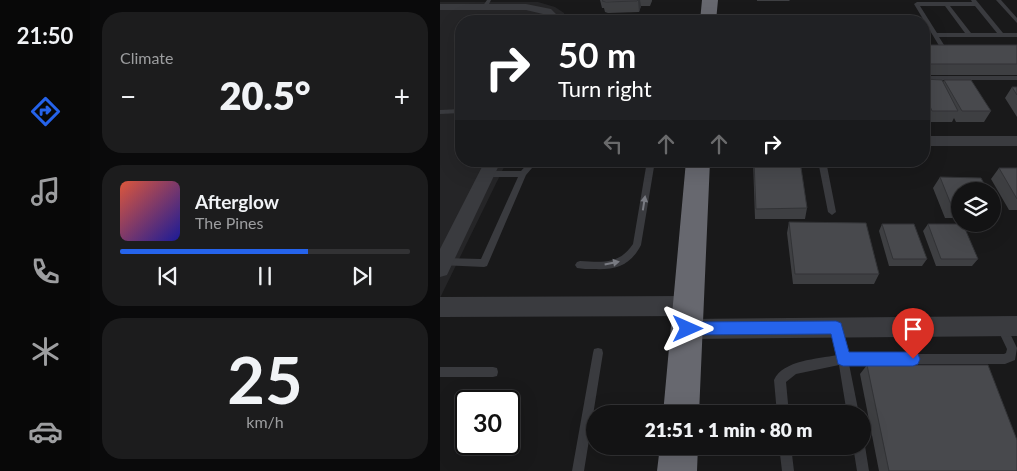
<!DOCTYPE html>
<meta charset="utf-8">
<style>
:root{--surface:#131314;--page:#1c1c1d;--text:#f1f3f6;--muted:#9d9ea0;--line:#323234;--accent:#2563eb}
body{margin:0;font-family:Lato,sans-serif;background:var(--page);color:var(--text);height:100vh;display:flex;flex-direction:column;font-size:19px;white-space:nowrap}
*{box-sizing:border-box;margin:0}
p{font-size:16px;color:var(--muted)}
.icon{flex:none;width:28px;height:28px;fill:none;stroke:currentColor;stroke-width:2;stroke-linecap:round;stroke-linejoin:round}
.map{position:relative;flex:1;overflow:hidden}
.sheet{display:flex;flex-direction:column;gap:12px;padding:12px;background:#0a0a0b;width:350px}
.sheet>*{flex:none}
.guide{position:absolute;left:15px;top:15px;width:475px;height:152px;border-radius:20px;box-shadow:0 5px 20px #0002,0 0 0 1px var(--line);background:#202124;color:#fff;overflow:hidden}
.controls{position:absolute;left:511px;top:182px;display:grid;gap:10px}
.controls a{display:grid;place-items:center;width:50px;height:50px;border-radius:50%;background:var(--surface);box-shadow:0 5px 20px #0002,0 0 0 1px var(--line);font-size:25px}
.speed{position:absolute;left:15px;top:390px;display:flex;gap:10px;font-size:25px;font-weight:700;text-align:center}
.speed>*{display:grid;place-content:center;width:65px;height:65px;border-radius:50%;background:var(--surface);box-shadow:0 5px 20px #0002,0 0 0 1px var(--line);line-height:1}
.speed .limit{border:2px solid #111;border-radius:8px;background:#fff;color:#111}
.pin{position:absolute;display:grid;place-items:center;width:42px;height:42px;color:#fff;margin:-51px -21px;border-radius:50% 50% 50% 0;rotate:-45deg;box-shadow:0 0 5px #0007}
.pin .icon{rotate:45deg}
.me{position:absolute;width:55px;margin:-28px;rotate:90deg;stroke-linejoin:round;filter:drop-shadow(0 0 4px #0008)}
.turn{display:flex;align-items:center;gap:18px;height:105px;padding:0 20px;font-size:22px}
.turn .icon{width:65px;height:65px;stroke-width:2.5}
.turn b{display:block;font-size:35px;line-height:42px}
.lanes{display:flex;align-items:center;height:48px;padding:0 20px;background:#0003;justify-content:center;gap:25px;direction:ltr}
.lanes .off{opacity:.35}
.big{font-size:38px;font-weight:800;line-height:1.1}
.sheet .card{flex:1;display:flex;flex-direction:column;justify-content:center;gap:8px;min-width:0;padding:0 18px;border-radius:20px;background:var(--page)}
.sheet .dial{align-items:center;gap:0}
.dial b{font-size:65px;line-height:1}
.song{display:flex;align-items:center;gap:15px}
.cover{width:60px;height:60px;border-radius:8px;background:linear-gradient(135deg,hsl(10 70% 55%),hsl(240 70% 35%))}
.played{height:5px;border-radius:2px;background:linear-gradient(90deg,var(--accent) 65%,var(--line) 65%)}
.keys{display:flex;justify-content:space-around;direction:ltr}
.heat{display:flex;justify-content:space-between;align-items:center;font-size:28px;direction:ltr}
.trip{position:absolute;left:146px;top:405px;width:285px;height:50px;border-radius:25px;background:var(--surface);box-shadow:0 5px 20px #0002,0 0 0 1px var(--line);font-weight:800;line-height:50px;text-align:center}
main{display:flex;flex:1;min-height:0}
.tab-bar{display:flex;flex-direction:column;width:90px;justify-content:space-around;align-items:center;background:#080808;color:var(--muted)}
.tab-bar .icon{width:35px;height:35px}
.tab-bar .on{color:var(--accent)}
.tab-bar b{font-size:22px;color:var(--text)}
.map>svg:first-child{display:block}
</style>
<main>
<nav class="tab-bar">
<b>21:50</b>
<svg class="icon on" aria-label="directions" viewBox="0 0 24 24"><path d="M12 3l9 9-9 9-9-9zM9 14v-3h6M13 9l2 2-2 2"/></svg>
<svg class="icon" aria-label="music" viewBox="0 0 24 24"><path d="M9 18V5l10-2v13"/><circle cx="6" cy="18" r="3"/><circle cx="16" cy="16" r="3"/></svg>
<svg class="icon" aria-label="phone" viewBox="0 0 24 24"><path d="M5 4h4l2 5-3 2q2 4 5 5l2-3 5 2v4C11 20 4 13 5 4z"/></svg>
<svg class="icon" aria-label="climate" viewBox="0 0 24 24"><path d="M12 3v18M4 7l16 10M4 17L20 7"/></svg>
<svg class="icon" aria-label="car" viewBox="0 0 24 24"><path d="M5 17H2v-5l4-1 3-4h7l3 4 3 1v5h-3M9 17h6M6 11h13"/><circle cx="7" cy="17" r="2"/><circle cx="17" cy="17" r="2"/></svg>
</nav>
<section class="sheet">
<div class="card"><p>Climate</p>
<div class="heat"><a>−</a><b class="big">20.5°</b><a>+</a></div>
</div>
<div class="card">
<div class="song"><i class="cover"></i><div><b>Afterglow</b><p>The Pines</p></div></div>
<div class="played"></div>
<div class="keys"><svg class="icon" aria-label="previous" viewBox="0 0 24 24"><path d="M18 5L8 12l10 7zM5 5v14"/></svg><svg class="icon" aria-label="pause" viewBox="0 0 24 24"><path d="M8 5v14M16 5v14"/></svg><svg class="icon" aria-label="next" viewBox="0 0 24 24"><path d="M6 5l10 7-10 7zM19 5v14"/></svg></div>
</div>
<div class="card dial"><b>25</b><p>km/h</p></div>
</section>
<div class="map">
<svg width="577" height="471" viewBox="0 0 577 471">
<rect width="100%" height="100%" fill="#19191a"/>
<path fill="#252527" d="M0 2H98L115 7 124 13 126 21H21V161H67L0 298Z"/>
<g fill="none" stroke-linecap="round" stroke-linejoin="round">
<path fill="#3a3b3f" fill-rule="evenodd" d="M47 0H51L47 8H43L42 7Z
M531 0H536L563 33H577V37H499L506 48 501 49 474 4 477 2H532ZM480 6H505L525 33H497ZM510 6H535L557 33H531Z
M556 0H561L577 18V23Z
M148 14 150 15V17L120 21 114 20 117 18Z
M484 76H577V80H484Z
M21 109V113L0 114V110Z
M90 161H98L86 175 47 266 44 267 0 265V259L3 258 41 259 78 177H47L43 174 47 171H81Z
M207 161H215L201 245C190 266 176 270 153 269 148 269 142 269 137 268L135 265 137 262 140 261C162 262 179 265 193 244Z
M378 161H386L396 212 392 215 388 212Z
M561 321 565 323 577 348 575 360 565 364H409L419 414H407L399 365 356 374 346 382 349 414H337L334 380C343 360 378 359 397 355L391 328 392 325 396 323 400 325 407 354H564L566 353 567 349 556 326 557 323Z
M158 348 162 349 163 353 144 471H132L153 353 154 349Z
M0 367H53L57 368 58 372 57 376 53 377H0Z
M422 441 425 446 429 471H417L413 446H422Z
M339 446H351L354 471H342Z"/>
<path fill="#3a3b3f" fill-rule="evenodd" d="M0 4H86L111 9 123 21H111L103 14 86 10H0Z
M484 136H577V146H484Z
M45 161H61L7 275 0 277V249Z
M249 296 256 299 260 306 256 313 249 316 0 317V297Z
M577 316V336L248 339 240 336 237 329 240 322 248 319Z"/>
<path fill="#67686f" fill-rule="evenodd" d="M262 0H278L276 21H260Z
M246 161H270L259 414H223Z
M220 446H258L257 471H217Z"/>
</g>
<path fill="#3e3f42" d="M160 0H212V1L210 6H201L199 12 168 13 165 12 164 8H162Z
M317 0H350L349 1H317Z
M484 45H577V75H484Z
M484 79 503 82 504 80 551 111 544 122H516L514 118 512 122H487L484 114Z
M572 87H577V117L565 98Z
M104 161H182L181 165H161L160 168 107 167Z
M313 161H360L367 208 365 219H315Z
M559 168H577V210H569L551 179Z
M500 177 520 191V218H505L493 188Z
M349 222 439 274 434 284H353L347 233Z
M442 224 487 259 482 266H449L439 231Z
M488 224 538 259 532 266H496L483 231Z
M427 365 577 471H439L420 374Z"/>
<path fill="#323336" d="M198 0H200L201 6 199 12Z
M158 161H160L161 165 160 168Z"/>
<path fill="#48494d" stroke="#323336" d="M163 0H198L197 1 166 2 162 1Z
M484 45H577V64H484Z
M484 79 502 80 518 111H492L484 92Z
M504 80H531L551 111H522Z
M572 87H577V95Z
M314 161H360L367 208 316 209Z
M559 168H577V199Z
M500 177 541 178 548 191H520V207H512Z
M552 201 556 208H552Z
M349 222 426 223 439 274H355Z
M442 224H474L487 259H453Z
M488 224H523L538 259H501Z
M427 365H548L577 440V471H449Z"/>
<defs><path id="oneway-solid" d="M-6-.8H1V-3.2L6.5 0L1 3.2V.8H-6Z" transform="scale(1.25)"/></defs>
<g fill="#797b82">
<use href="#oneway-solid" transform="translate(204 203) rotate(-81)"/>
<use href="#oneway-solid" transform="translate(172 263) rotate(-11)"/>
</g>
<path fill="#2563eb" stroke="#184099" d="M396 321 401 323 409 352H473L478 354 480 359 478 364 473 366H403L398 364 391 334 248 335 243 333 241 329 243 324 248 322Z"/>
</svg>
<div class="controls">
<a><svg class="icon" aria-label="layers" viewBox="0 0 24 24"><path d="M12 4l9 5-9 5-9-5zM3 14l9 5 9-5"/></svg></a>
</div>
<div class="speed"><div class="limit">30</div></div>
<div class="pin" style="left:473px;top:359px;background:#d93025"><svg class="icon" aria-label="arrive" viewBox="0 0 24 24"><path d="M6 21V4h12l-3 4 3 4H6"/></svg></div>
<svg class="me" style="left:248px;top:329px" viewBox="-20 -20 40 40"><path d="M0-17L14 15 0 8-14 15z" fill="#2563eb" stroke="#fff" stroke-width="4"/></svg>
<div class="trip">21:51 · 1 min · 80 m</div>
<div class="guide">
<div class="turn"><svg class="icon" aria-label="right" viewBox="0 0 24 24"><path d="M7 20v-9h11M14 6l5 5-5 5"/></svg><div><b>50 m</b>Turn right</div></div>
<div class="lanes"><svg class="icon off" aria-label="left" viewBox="0 0 24 24"><path d="M17 20v-9H6M10 6l-5 5 5 5"/></svg><svg class="icon off" aria-label="ahead" viewBox="0 0 24 24"><path d="M12 20V5M6 11l6-6 6 6"/></svg><svg class="icon off" aria-label="ahead" viewBox="0 0 24 24"><path d="M12 20V5M6 11l6-6 6 6"/></svg><svg class="icon" aria-label="right" viewBox="0 0 24 24"><path d="M7 20v-9h11M14 6l5 5-5 5"/></svg></div>
</div>
</div>
</main>
